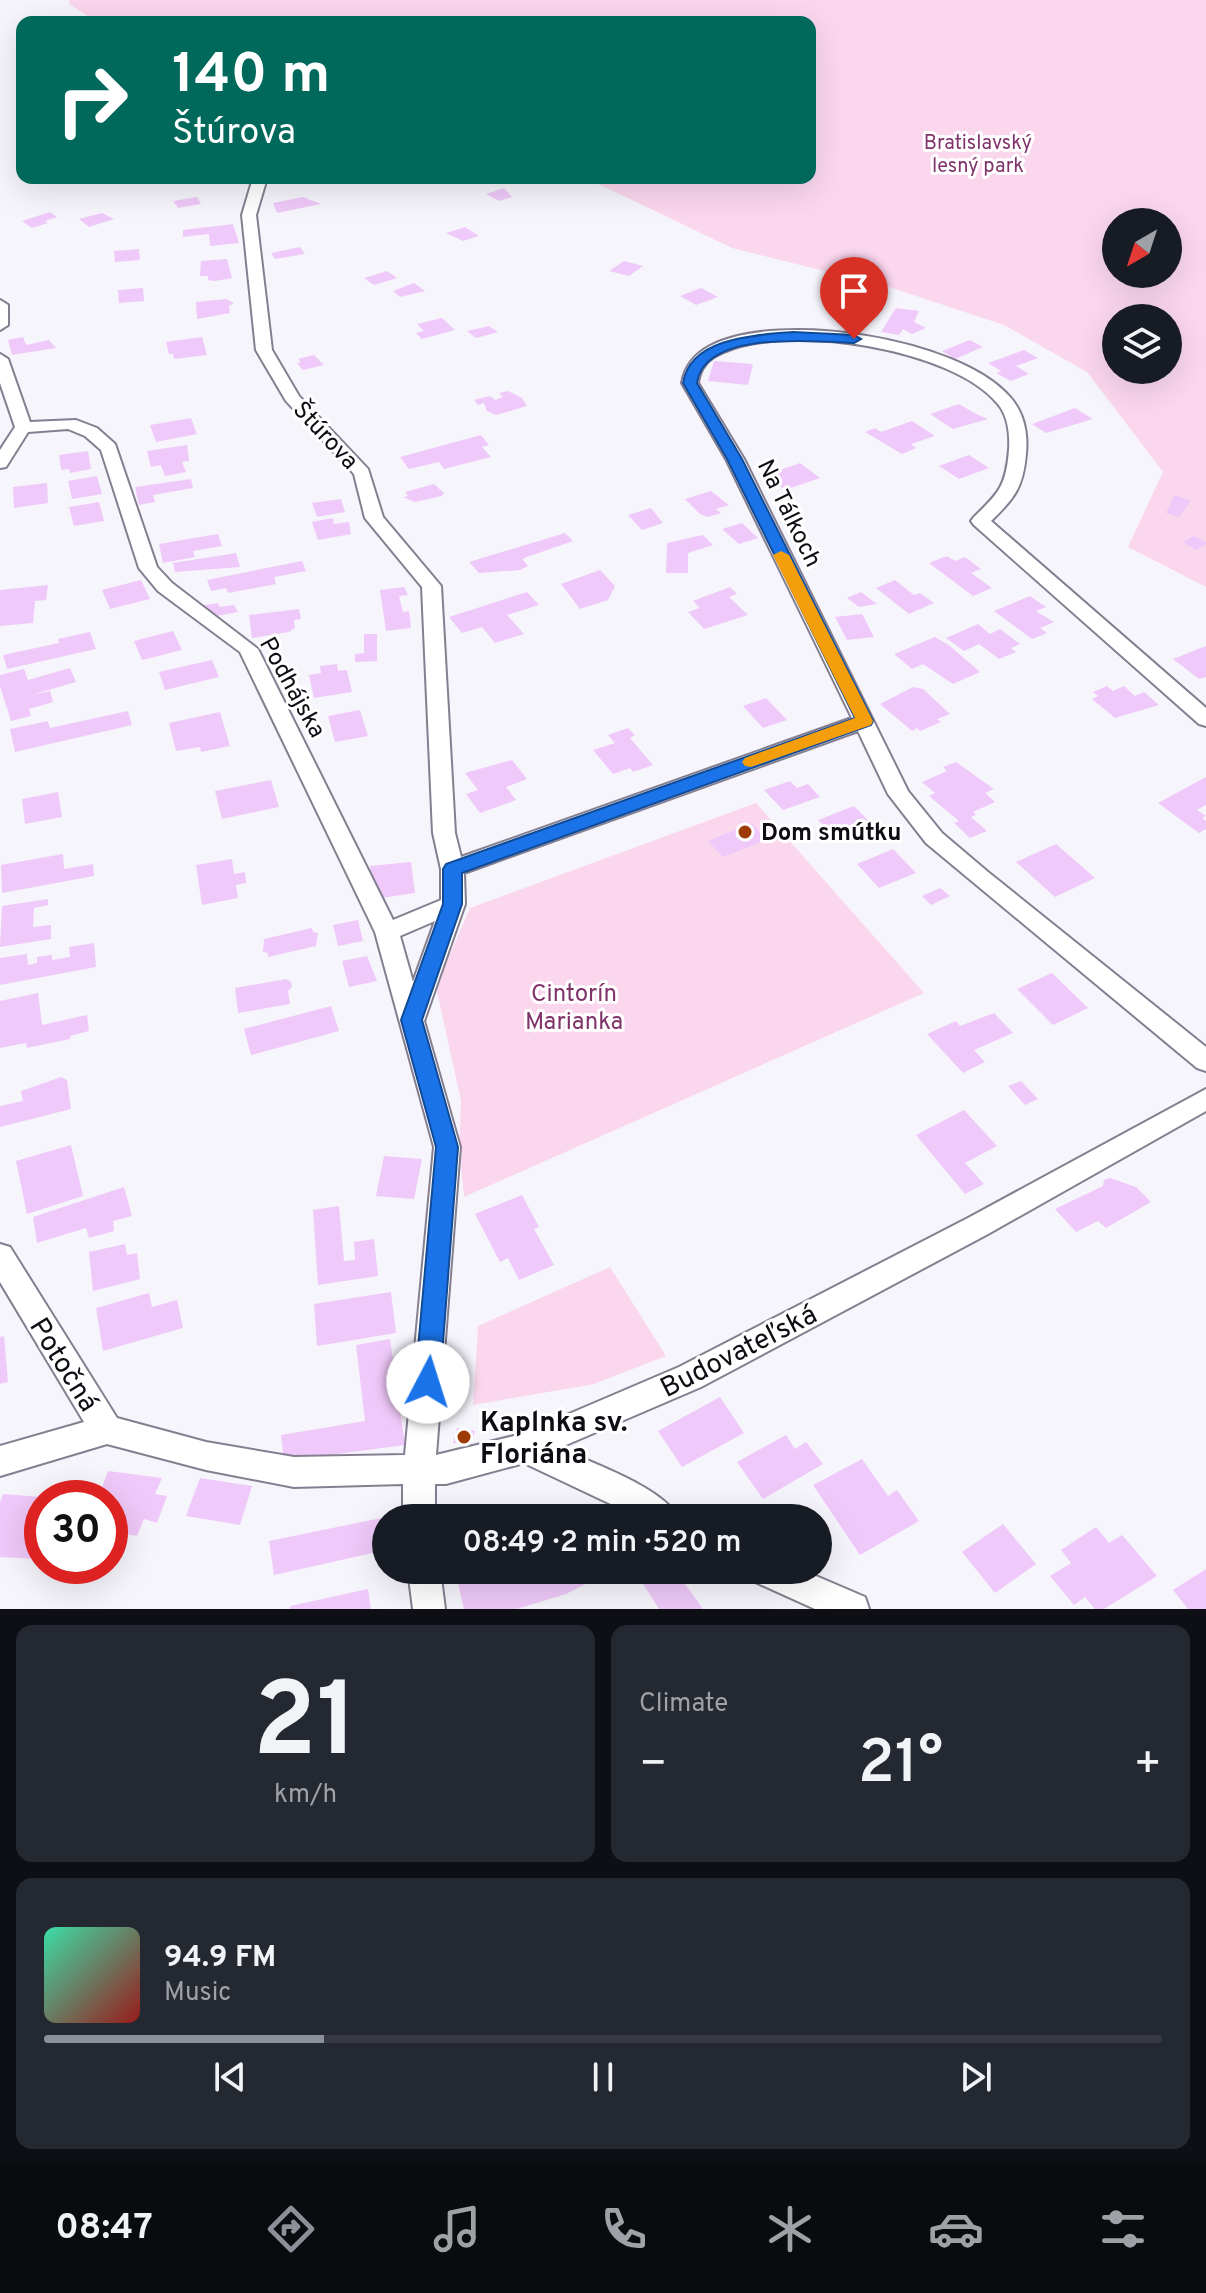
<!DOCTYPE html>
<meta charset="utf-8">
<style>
:root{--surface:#171b24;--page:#242831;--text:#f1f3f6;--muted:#9ea1a6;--line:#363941;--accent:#8c9099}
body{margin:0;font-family:Overpass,sans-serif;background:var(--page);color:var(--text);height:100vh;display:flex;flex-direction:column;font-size:30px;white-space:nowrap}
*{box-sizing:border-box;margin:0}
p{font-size:26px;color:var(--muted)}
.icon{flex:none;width:44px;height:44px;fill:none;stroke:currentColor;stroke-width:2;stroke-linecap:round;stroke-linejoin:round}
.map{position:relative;height:1609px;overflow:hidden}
.details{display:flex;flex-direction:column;gap:16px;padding:16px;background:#0d0f14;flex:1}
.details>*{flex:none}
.top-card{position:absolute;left:16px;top:16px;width:800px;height:168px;border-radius:16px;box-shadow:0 8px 32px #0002;background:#00695c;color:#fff;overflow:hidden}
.needle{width:52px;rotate:219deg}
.buttons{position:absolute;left:1102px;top:208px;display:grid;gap:16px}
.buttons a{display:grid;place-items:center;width:80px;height:80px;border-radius:50%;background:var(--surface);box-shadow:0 8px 32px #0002;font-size:40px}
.speed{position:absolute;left:24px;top:1480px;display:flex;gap:16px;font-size:40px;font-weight:700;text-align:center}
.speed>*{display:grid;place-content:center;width:104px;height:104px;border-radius:50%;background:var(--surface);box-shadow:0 8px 32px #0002;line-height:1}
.speed .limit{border:12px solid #d22;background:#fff;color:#111}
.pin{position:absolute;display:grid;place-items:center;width:68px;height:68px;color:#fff;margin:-82px -34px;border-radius:50% 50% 50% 0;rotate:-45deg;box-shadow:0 0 8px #0007}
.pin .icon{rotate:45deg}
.me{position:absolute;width:88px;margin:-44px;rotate:5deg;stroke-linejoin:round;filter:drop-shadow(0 0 6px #0008)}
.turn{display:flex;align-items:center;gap:28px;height:168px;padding:0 24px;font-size:36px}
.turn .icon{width:104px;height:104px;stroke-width:2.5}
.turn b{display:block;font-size:56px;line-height:68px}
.big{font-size:60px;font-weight:600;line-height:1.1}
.details .widget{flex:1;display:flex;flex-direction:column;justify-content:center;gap:12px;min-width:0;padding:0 28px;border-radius:16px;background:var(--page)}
.details .dial{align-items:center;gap:0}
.dial b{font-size:104px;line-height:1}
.song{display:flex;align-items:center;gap:24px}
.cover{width:96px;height:96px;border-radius:12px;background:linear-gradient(135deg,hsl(160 70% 55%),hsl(0 70% 35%))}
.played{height:8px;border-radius:4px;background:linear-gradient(90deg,var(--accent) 25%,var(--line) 25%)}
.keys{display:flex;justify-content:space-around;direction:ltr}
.heat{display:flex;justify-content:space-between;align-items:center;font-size:44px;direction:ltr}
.details .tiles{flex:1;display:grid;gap:16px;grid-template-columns:1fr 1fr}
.widget:last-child{grid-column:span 2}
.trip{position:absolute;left:372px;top:1504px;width:460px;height:80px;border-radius:40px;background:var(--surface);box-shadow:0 8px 32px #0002;font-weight:600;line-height:80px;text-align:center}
.tab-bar{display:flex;height:128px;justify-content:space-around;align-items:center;background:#090b0e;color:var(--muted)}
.tab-bar .icon{width:56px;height:56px}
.tab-bar .on{color:var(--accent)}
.tab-bar b{font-size:36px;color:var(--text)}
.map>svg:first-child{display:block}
</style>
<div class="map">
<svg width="1206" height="1609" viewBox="0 0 1206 1609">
<rect width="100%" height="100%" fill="#f7f5fc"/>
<path fill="#fbd7ee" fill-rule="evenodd" d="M69 0H1206V587L1128 547 1163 472 1087 372 1004 325 889 287 732 248 586 178H810V22H97L69 4ZM1116 222H1168V274H1116ZM1116 318H1168V370H1116Z
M756 803 924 993 464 1197 459 1147 461 1101 436 987 470 908Z
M610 1267 666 1356 594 1384 473 1405 478 1326Z"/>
<path fill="#efc9f9" d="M504 188 512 197 499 201 486 194Z
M197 197 201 204 178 208 173 201Z
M303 197 321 204 277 213 273 203Z
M50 212 57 217 45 221 48 223 32 228 22 221Z
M102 213 114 219 89 227 79 219Z
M233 224 239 243 210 246 209 234 183 237V230Z
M465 227 479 236 463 241 446 233Z
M300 247 305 254 275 259 271 253Z
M139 249 140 260 115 262 114 251Z
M227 259 232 278 215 281 208 280V276H200L201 261Z
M624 261 643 266 629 276 609 271Z
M387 271 397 278 374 285 364 278Z
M414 283 425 291 400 297 393 291Z
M143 288 144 301 119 303 118 290Z
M701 288 718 297 696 305 680 296Z
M226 299 234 303 229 306 230 313 197 319 196 302Z
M896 308 919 311 914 322 926 328 912 334 903 329 899 335 881 332Z
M442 318 455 330 422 339 416 333 424 331 417 324Z
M489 326 498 332 476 338 467 331Z
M23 337 26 345 49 340 56 348 12 355 8 340Z
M202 337 207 355 174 359 173 354H169L166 342Z
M970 340 983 347 955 359 942 351Z
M1024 350 1038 358 1016 366 1029 374 1011 381 996 373 1001 371 988 363Z
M314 355 324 365 303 370 297 363 301 362 298 359Z
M714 361 753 364 748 385 708 381Z
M508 391 522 398 527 406 496 415 487 411 484 403 478 405 474 400 490 396 495 400 503 397 499 393Z
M959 404 976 414 988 419 953 429 930 414Z
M1075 408 1093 419 1046 433 1032 424Z
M191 418 197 434 156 442 150 425Z
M912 421 935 436 911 444 916 448 902 454 865 432 875 428 881 432Z
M481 435 489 445 482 447 491 457 444 469 439 462 409 469 400 457Z
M187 445 189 461 182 462 186 472 165 476 161 465 151 467 147 451Z
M88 451 91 469 70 473 69 469 61 470 59 455Z
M969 455 989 468 959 479 939 466Z
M800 463 820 478 785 490 766 475Z
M97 476 102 494 72 499 68 481Z
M191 479 193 488 153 495 155 502 139 505 135 487Z
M47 483 48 503 14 508 13 487Z
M434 484 444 493 442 496 415 502 403 497 408 496 405 492Z
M711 491 729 505 716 509 721 513 708 517 700 514 685 499Z
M1174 495 1191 501 1179 517 1166 513Z
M341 499 345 512 317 517 312 503Z
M99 502 104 521 74 526 69 507Z
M651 508 663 523 642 530 628 515Z
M333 518 334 524 349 522 351 534 318 540 312 522Z
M742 523 758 538 739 544 722 529Z
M565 533 573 541 524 558 523 560 528 566 520 570 479 573 469 562Z
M218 534 222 546 193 551 195 557 163 563 159 544Z
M703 535 713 545 688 553V573H666L667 543Z
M1194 536 1206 542V544L1196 550 1183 542Z
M236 553 240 567 175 572 173 563Z
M947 556 955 561 965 557 981 569 971 573 992 588 973 596 929 563Z
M302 561 306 571 274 577 276 584 228 593 226 588 211 591 207 580Z
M600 570 615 586 608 600 580 609 561 584Z
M141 580 150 599 110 609 102 590Z
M895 580 914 595 920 593 934 603 909 614 876 588Z
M48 585 46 600 35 601 33 623 0 626V590Z
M404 587 408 595 399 596 403 612 409 611 411 628 386 631 380 590Z
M730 587 737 594 729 597 748 615 704 629 688 612 700 608 693 601Z
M527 592 539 605 507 615 524 634 495 643 482 627 462 633 449 617Z
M861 592 877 604 859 607 847 598Z
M1030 596 1046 607 1036 611 1054 622 1040 628 1047 633 1032 639 994 611Z
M218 603 220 607 234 605 238 612 211 617 200 606Z
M299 609 301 619 294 620 295 628 289 632 252 638 249 615Z
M862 614 874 637 847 640 835 617Z
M978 624 990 634 1000 629 1020 644 1011 648 1016 652 999 659 979 644 964 651 946 638Z
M173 631 182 650 142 660 134 641Z
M90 632 96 649 7 669 3 655 59 643 58 639Z
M364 634H377V661L355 662V654L364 653Z
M935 637 950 646 980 672 953 684 923 664 912 669 894 654Z
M1206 646V677L1199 679 1173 659Z
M212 660 219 677 165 690 159 672Z
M337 664 338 671 347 670 352 692 314 698 309 675 321 673 320 666Z
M70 668 76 682 31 695 50 691 53 702 29 709 31 716 11 721 0 686V675L24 669 28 680Z
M1107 686 1113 691 1124 686 1135 696 1144 692 1159 705 1115 718 1092 699 1098 696 1093 692Z
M913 687 923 689 950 714 937 719 941 722 920 731 917 728 912 731 880 704Z
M766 698 787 720 763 728 743 706Z
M360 710 368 736 335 742 328 716Z
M128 711 132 725 15 752 10 729 48 721 50 728Z
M220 712 230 746 201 752 200 747 176 751 169 723Z
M628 728 635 735 630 738 653 765 633 772 630 768 613 774 593 750 615 743 608 735Z
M512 760 527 779 506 787 516 800 480 813 466 794 478 790 465 773Z
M956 762 994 789 985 793 995 802 973 812 976 815 971 817 987 831 970 838 954 823 959 821 929 796 935 793 922 782 947 771 943 767Z
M1206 777V805L1197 810 1206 816 1202 818 1206 821V829L1199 833 1158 803Z
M271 780 279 807 222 819 215 791Z
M790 781 797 788 808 784 820 797 783 810 764 790Z
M58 792 62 817 25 824 22 799Z
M854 806 872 824 836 838 818 820Z
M752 823 766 840 723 857 708 841Z
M1056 844 1095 878 1055 897 1016 862Z
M893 849 916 873 879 888 857 864Z
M63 854 64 869 93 864 94 876 2 893 1 865Z
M232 859 234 874 245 872 246 883 236 885 238 898 202 905 196 865Z
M411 862 415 893 374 899 370 866Z
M940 888 950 896 931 905 922 896Z
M48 899V905L34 908 33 927 51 925V939L0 947 2 906Z
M358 920 363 941 338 946 333 925Z
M312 928 313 932 318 933 316 946 268 957V953L263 952 264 939Z
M94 943 96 967 0 985V958L27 954 28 965 37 963V957L52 955V960L70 957 69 947Z
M367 956 377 981 349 987 342 961Z
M1052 973 1088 1008 1053 1025 1017 989Z
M286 979 291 982 292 987 288 991 290 1004 238 1013 235 988Z
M38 993 42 1025 87 1015 89 1031 70 1036V1039L27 1048 26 1043 0 1048V1001Z
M331 1006 339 1031 251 1055 244 1029Z
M994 1013 1013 1033 974 1050 985 1062 963 1073 927 1034 956 1021 960 1026Z
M61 1077 67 1080 71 1109 0 1127V1106L23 1101 21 1091Z
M1021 1081 1038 1099 1025 1105 1008 1086Z
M964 1110 997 1146 965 1163 984 1184 965 1194 916 1135Z
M71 1145 83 1196 27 1214 16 1161Z
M384 1156 422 1159 414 1199 376 1196Z
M1110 1178 1136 1187 1151 1202 1106 1228 1098 1221 1076 1232 1055 1209 1103 1186 1104 1180Z
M124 1187 132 1216 113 1221 114 1231 89 1238 86 1228 37 1243 33 1217Z
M522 1195 539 1227 534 1229 554 1265 519 1280 508 1258 500 1262 475 1214Z
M339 1206 344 1261 355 1260 354 1242 374 1239 378 1276 318 1285 313 1210Z
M125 1244 127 1255 137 1253 140 1279 93 1291 89 1252Z
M391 1292 396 1333 317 1346 314 1304Z
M149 1293 152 1307 177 1300 183 1328 103 1351 96 1308Z
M4 1336 8 1382 0 1384V1337Z
M390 1339 405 1445 284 1461 281 1435 365 1421 356 1345Z
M720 1397 744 1433 682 1467 658 1431Z
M457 1428 475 1431 471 1445 453 1443Z
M786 1435 795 1449 806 1442 823 1464 763 1499 737 1462Z
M862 1459 888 1496 897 1490 919 1521 860 1555 813 1485Z
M108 1471 162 1478 155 1494 167 1496 157 1523 144 1519 137 1536 110 1532V1498H98Z
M200 1478 252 1486 240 1525 186 1516Z
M3 1494 42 1497V1544L37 1559 0 1557V1503Z
M386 1517V1550L274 1575 269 1541Z
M1003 1524 1036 1564 995 1593 962 1552Z
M1096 1527 1109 1543 1122 1535 1157 1576 1104 1609H1095L1085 1597 1074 1605 1050 1576 1071 1563 1061 1550Z
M1206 1569V1609H1188L1173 1590Z
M455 1570H532L534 1579 564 1570H613L566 1594 517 1609H464Z
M648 1570H675L703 1609H659L638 1576Z
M368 1589 371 1609H290V1606Z"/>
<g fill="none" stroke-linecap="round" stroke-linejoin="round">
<defs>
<path id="minor" d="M253 178H267L256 215 272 350 299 396 368 469 383 517 441 586 455 833 461 857 852 718 726 459 682 383C685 365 695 354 710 346 778 310 959 338 1010 397 1024 413 1028 433 1026 454 1023 487 1015 498 991 521L1206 708V726L1199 724 974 525 971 521 974 517C999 493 1006 486 1009 450 1010 434 1008 415 997 403 951 348 788 323 724 352 709 358 700 367 698 383L744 459 908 791 942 833 988 872 1206 1047V1071L1197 1068 926 843 888 794 858 731 464 873 465 904 424 1021 460 1147 436 1455 522 1434 679 1367 968 1218 1206 1089V1111L988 1234 701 1387 559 1448C589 1462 665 1488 678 1518H634L617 1507 524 1463 446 1484H435V1518H403V1484L294 1487 206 1470 107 1444 0 1476V1446L84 1422 0 1282V1244L10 1247 117 1418 206 1442 294 1457 405 1455 434 1147 375 932 240 652 158 591 139 568 101 450 85 436 68 429 28 432 6 467 0 468V450L15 427 0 383V354L8 359 30 422 76 420 97 428 115 444 157 567 172 583 258 649 393 920 441 900V869L433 833 422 587 365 518 354 474 286 401 256 350 242 215ZM435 921 413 982 400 936Z
M0 300 8 305V325L0 330Z
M408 1570H440L445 1609H413Z
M748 1570H802L865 1597 869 1609H815L753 1581Z"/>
</defs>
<use href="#minor" stroke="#847f90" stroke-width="4"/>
<use href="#minor" fill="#fff" fill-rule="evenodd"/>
</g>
<path fill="#1a73e8" stroke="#114b97" stroke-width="2" d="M793 332 854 335 861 339 854 343C815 341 704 330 697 383L742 459 873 721 871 725 462 873V904L422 1020 458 1147 440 1382 436 1390 428 1393 419 1390 415 1382 436 1147 401 1020 443 904V869L446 864 855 718 727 459 683 383C690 337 757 335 793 332Z"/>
<path fill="#f59e0b" d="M781 551 789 555 873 721 871 725 751 767 745 766 742 762 745 758 855 718 773 555Z"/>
<g fill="#9e3a05" stroke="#fff" stroke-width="3">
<circle cx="745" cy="832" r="8"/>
<circle cx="464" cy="1437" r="8"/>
</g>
<g text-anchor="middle" stroke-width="6" stroke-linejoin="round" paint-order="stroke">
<g font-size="20" fill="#80326a" stroke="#fff">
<text x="978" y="149">Bratislavský<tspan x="978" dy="23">lesný park</tspan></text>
</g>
<g font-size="24" fill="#0f0d13" stroke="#fff">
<text transform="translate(326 435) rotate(47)" y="8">Štúrova</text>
<text transform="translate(790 513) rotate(64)" y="8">Na Tálkoch</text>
<text transform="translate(293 687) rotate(61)" y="8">Podhájska</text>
</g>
<g font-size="24" font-weight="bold" fill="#0f0d13" stroke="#fff" text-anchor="start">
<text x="761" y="840">Dom smútku</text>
</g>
<g font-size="24" fill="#80326a" stroke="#fff">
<text x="574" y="1001">Cintorín<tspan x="574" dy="28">Marianka</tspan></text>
</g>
<g font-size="28" fill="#0f0d13" stroke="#fff">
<text transform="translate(738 1350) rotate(-27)" y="10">Budovateľská</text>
<text transform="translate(65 1364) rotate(58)" y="10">Potočná</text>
</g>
<g font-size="28" font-weight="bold" fill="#0f0d13" stroke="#fff" text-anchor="start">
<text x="480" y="1431">Kaplnka sv.<tspan x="480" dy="32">Floriána</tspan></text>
</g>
</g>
</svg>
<div class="buttons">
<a><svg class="needle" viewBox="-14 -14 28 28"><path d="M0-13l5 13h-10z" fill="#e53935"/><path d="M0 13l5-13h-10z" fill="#9ea1a6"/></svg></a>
<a><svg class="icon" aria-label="layers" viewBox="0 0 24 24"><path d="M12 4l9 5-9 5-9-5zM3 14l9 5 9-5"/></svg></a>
</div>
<div class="speed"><div class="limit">30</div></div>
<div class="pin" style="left:854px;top:339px;background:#d93025"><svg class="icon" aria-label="arrive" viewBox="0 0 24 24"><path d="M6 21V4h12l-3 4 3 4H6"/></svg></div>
<svg class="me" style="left:428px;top:1382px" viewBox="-20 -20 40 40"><circle r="19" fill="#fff"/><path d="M0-13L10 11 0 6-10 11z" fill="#1a73e8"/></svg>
<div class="trip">08:49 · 2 min · 520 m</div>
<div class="top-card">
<div class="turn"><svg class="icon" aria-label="right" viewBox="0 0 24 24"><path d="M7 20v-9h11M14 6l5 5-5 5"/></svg><div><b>140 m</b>Štúrova</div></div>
</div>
</div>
<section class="details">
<div class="tiles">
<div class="widget dial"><b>21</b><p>km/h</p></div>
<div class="widget"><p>Climate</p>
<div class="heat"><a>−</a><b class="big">21°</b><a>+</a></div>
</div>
<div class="widget">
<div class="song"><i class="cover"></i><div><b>94.9 FM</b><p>Music</p></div></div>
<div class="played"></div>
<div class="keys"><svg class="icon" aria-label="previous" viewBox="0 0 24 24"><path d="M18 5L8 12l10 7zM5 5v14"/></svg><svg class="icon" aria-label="pause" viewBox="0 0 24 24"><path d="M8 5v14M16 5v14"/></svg><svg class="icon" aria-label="next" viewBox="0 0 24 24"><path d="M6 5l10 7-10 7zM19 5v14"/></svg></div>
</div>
</div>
</section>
<nav class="tab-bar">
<b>08:47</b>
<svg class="icon on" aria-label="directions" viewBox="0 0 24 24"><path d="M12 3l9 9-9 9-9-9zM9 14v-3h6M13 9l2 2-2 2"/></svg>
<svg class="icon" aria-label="music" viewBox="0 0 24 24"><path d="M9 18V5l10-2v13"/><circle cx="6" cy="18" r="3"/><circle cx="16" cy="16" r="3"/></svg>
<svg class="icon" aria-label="phone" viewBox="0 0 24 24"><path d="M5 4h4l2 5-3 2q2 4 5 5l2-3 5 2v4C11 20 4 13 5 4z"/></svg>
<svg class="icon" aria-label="climate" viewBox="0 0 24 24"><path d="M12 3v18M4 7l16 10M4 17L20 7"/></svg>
<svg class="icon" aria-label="car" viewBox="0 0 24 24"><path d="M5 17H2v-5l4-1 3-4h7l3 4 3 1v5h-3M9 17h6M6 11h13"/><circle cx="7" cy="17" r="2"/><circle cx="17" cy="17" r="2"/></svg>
<svg class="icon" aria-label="filters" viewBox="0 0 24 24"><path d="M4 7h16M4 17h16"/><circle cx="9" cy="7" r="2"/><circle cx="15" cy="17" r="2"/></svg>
</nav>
